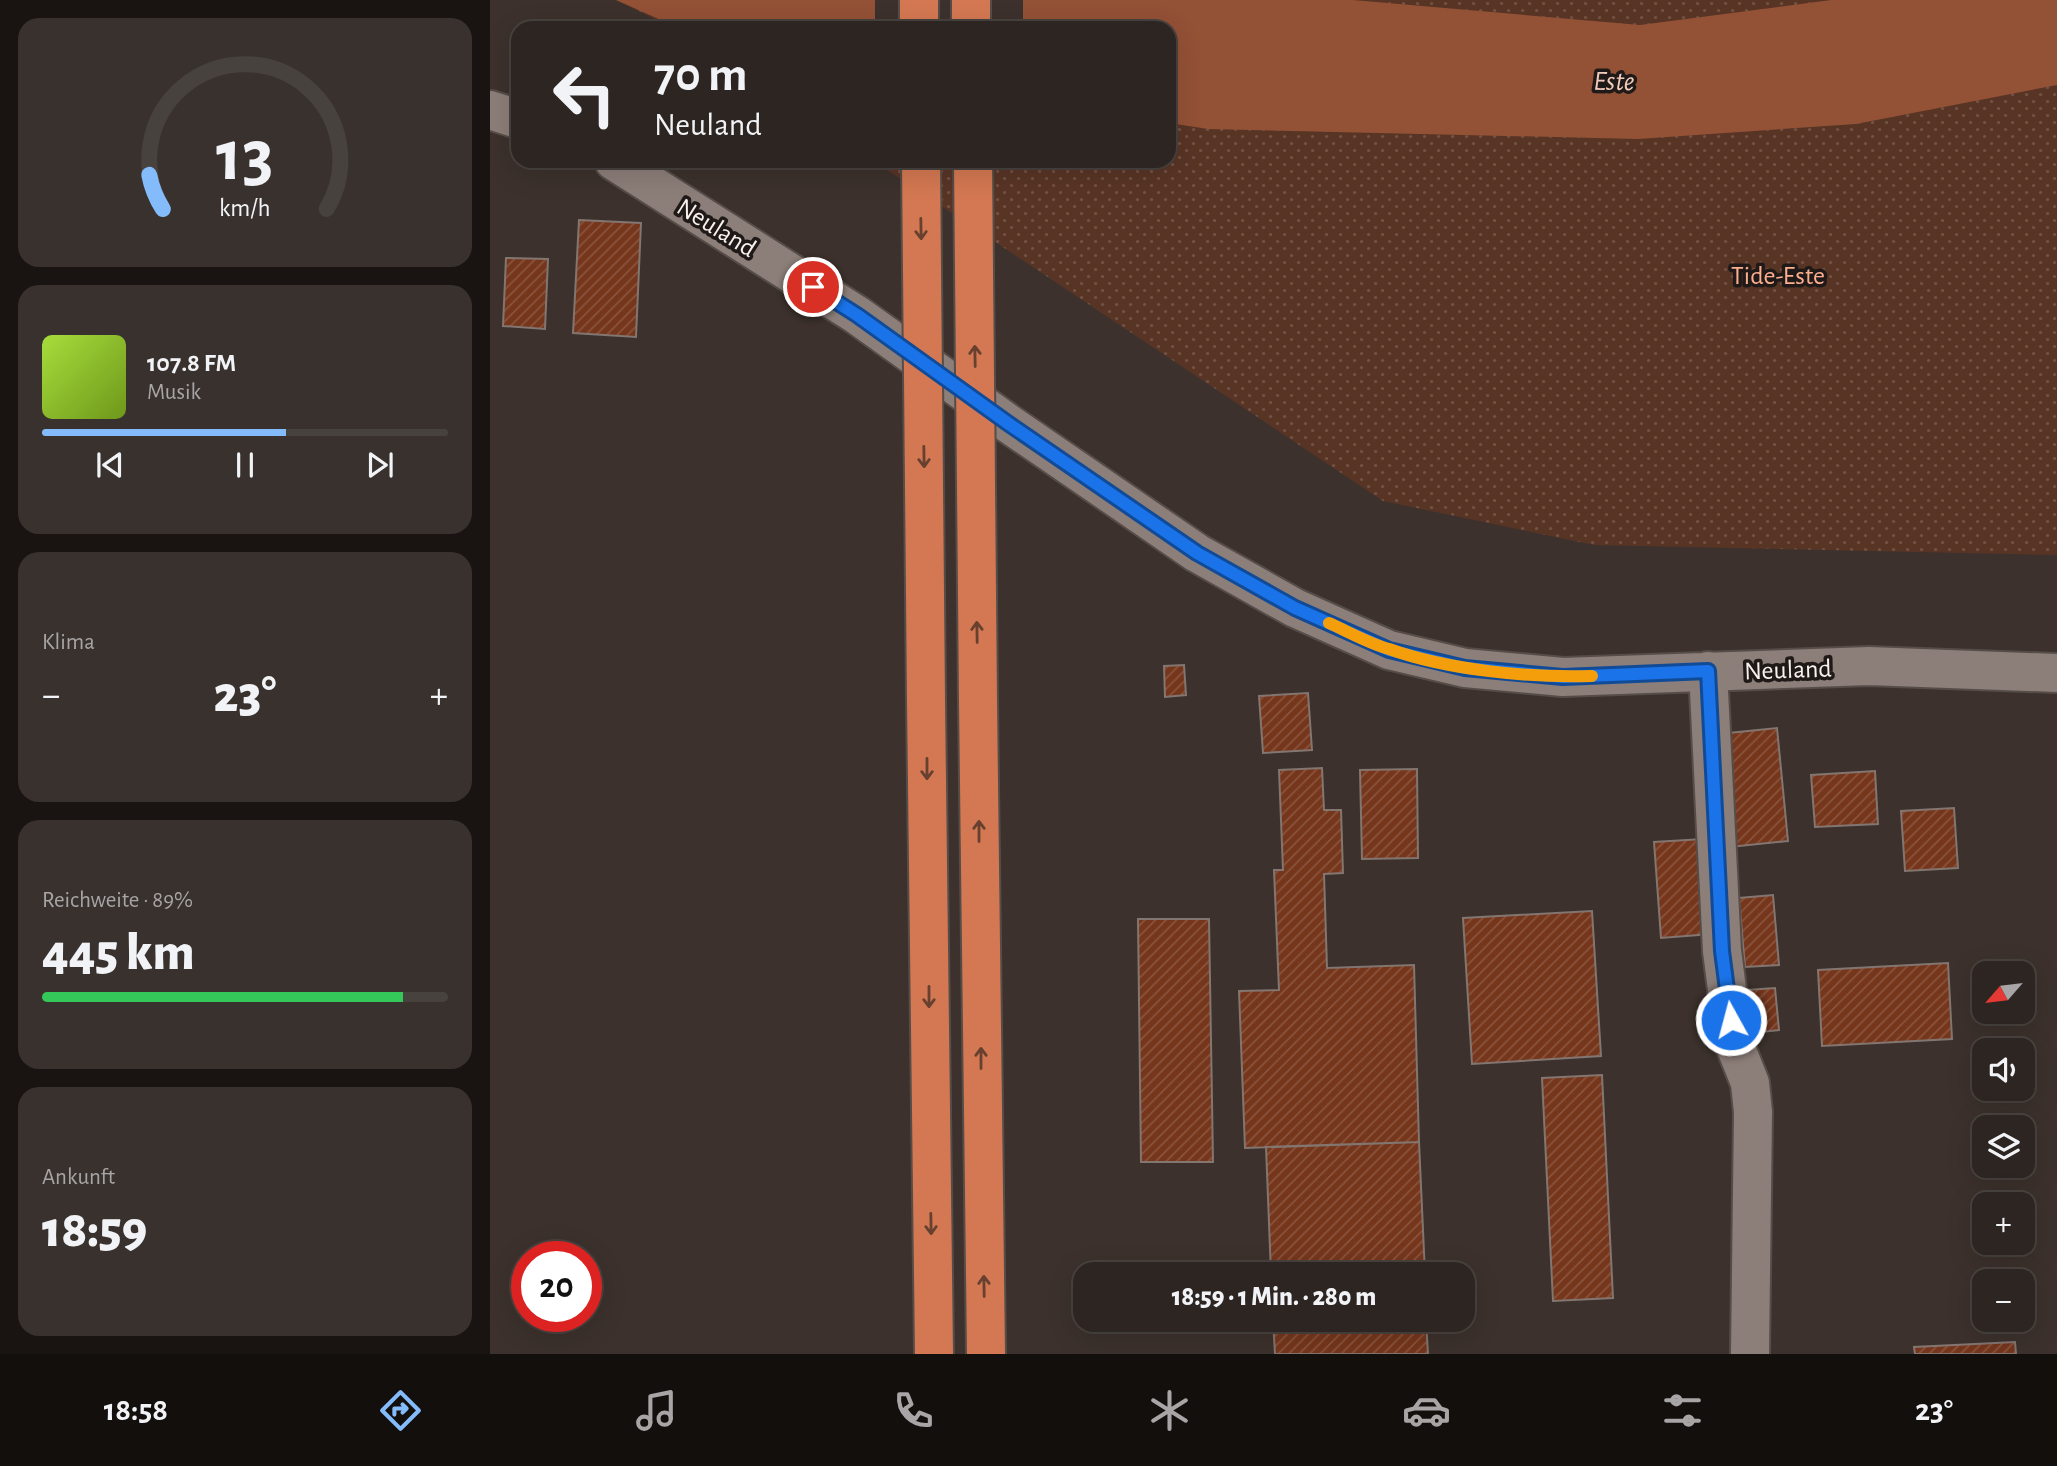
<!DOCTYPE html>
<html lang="de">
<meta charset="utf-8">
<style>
:root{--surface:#2d2521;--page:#39312e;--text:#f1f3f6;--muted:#a7a5a5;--line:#48423f;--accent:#84bcfb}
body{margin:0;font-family:"Alegreya Sans",sans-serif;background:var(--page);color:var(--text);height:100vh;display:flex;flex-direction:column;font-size:26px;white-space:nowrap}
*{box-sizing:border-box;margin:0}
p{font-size:23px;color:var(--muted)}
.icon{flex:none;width:38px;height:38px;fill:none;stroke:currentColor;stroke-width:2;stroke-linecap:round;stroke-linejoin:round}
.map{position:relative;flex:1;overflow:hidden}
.drawer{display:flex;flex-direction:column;gap:18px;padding:18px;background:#191412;width:490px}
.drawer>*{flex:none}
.hud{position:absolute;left:21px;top:21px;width:665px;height:147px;border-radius:21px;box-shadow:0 7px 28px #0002,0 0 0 2px var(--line);background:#2d2521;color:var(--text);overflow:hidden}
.needle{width:46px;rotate:242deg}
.controls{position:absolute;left:1482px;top:961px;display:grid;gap:14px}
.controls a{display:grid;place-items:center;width:63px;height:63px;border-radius:14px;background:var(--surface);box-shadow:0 7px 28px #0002,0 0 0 2px var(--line);font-size:35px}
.speed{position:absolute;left:21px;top:1241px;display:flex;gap:14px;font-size:35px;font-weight:700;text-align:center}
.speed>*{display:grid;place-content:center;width:91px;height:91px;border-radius:50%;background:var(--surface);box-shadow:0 7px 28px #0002,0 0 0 2px var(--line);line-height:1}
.speed .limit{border:10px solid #d22;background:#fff;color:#111}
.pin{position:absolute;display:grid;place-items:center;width:60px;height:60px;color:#fff;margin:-30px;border:4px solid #fff;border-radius:50%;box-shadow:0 2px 7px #0007}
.me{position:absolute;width:77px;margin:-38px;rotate:353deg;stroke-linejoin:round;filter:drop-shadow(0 0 5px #0008)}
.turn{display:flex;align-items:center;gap:24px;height:147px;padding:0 28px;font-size:32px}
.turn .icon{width:91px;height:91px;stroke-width:2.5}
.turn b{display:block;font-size:49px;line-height:60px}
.big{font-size:52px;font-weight:800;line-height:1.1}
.drawer .tile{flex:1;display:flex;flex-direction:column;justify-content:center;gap:10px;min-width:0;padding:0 24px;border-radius:21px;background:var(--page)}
.drawer .dial{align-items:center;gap:0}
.dial svg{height:182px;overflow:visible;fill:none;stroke:var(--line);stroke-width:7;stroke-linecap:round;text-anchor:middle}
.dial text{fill:var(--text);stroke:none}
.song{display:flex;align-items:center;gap:21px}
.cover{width:84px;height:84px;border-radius:10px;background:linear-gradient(135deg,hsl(80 70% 55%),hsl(80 70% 35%))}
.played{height:7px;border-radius:4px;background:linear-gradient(90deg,var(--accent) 60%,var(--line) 60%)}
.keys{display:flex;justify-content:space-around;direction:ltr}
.heat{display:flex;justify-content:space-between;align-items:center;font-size:38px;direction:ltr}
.charge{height:10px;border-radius:5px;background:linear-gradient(90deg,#34c759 89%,var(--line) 0)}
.trip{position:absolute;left:583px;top:1262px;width:402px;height:70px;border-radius:21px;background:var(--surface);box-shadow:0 7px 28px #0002,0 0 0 2px var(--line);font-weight:800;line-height:70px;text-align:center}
.tab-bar{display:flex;height:112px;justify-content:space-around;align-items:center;background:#120f0d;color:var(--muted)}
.tab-bar .icon{width:49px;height:49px}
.tab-bar .on{color:var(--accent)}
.tab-bar b{font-size:32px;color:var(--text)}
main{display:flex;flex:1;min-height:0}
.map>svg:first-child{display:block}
</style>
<main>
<section class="drawer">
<div class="tile dial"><svg viewBox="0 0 100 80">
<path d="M14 69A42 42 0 1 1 86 69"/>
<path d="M14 69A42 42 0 0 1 8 54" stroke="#84bcfb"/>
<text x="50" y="56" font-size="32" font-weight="700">13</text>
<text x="50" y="72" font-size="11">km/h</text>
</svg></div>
<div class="tile">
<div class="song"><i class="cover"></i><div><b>107.8 FM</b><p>Musik</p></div></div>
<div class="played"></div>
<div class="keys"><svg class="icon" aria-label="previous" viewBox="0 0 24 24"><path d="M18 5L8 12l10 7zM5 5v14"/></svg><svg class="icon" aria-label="pause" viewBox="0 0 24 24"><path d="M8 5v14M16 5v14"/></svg><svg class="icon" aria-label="next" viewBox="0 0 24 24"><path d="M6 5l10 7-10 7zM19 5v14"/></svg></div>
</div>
<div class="tile"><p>Klima</p>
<div class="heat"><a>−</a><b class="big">23°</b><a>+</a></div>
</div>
<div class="tile"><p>Reichweite · 89%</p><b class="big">445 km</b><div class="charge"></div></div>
<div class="tile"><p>Ankunft</p><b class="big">18:59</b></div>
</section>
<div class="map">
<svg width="1567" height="1354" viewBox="0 0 1567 1354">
<defs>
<pattern id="park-dots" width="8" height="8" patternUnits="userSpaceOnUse" patternTransform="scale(1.75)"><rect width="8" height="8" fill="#583425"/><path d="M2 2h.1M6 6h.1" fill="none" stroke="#715245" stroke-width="1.8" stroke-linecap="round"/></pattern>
<pattern id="building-hatch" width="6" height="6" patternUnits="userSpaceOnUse" patternTransform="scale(1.75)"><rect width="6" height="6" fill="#75361c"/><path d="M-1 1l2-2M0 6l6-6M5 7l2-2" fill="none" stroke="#89543d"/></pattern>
</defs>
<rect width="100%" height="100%" fill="#3c312c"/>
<path fill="url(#park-dots)" d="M126 0H1567V555L1104 545 893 501 384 161H679V28H183Z"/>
<path fill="#935136" d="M126 0H863L1150 25 1341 0H1567V85L1366 124 1148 139 718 129 679 123V28H201L173 21Z"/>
<path fill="#3c312c" d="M385 0H533V28H385Z"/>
<path fill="url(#building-hatch)" stroke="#837570" stroke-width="2" d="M89 220 151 223 146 337 83 333Z
M16 258 58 259 55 329 13 326Z
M694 665 696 695 675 697 674 666Z
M818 693 822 750 773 753 769 696Z
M1287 728 1298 841 1240 847 1229 734Z
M832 768 834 810H851L853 873 834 874 837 968 924 965 929 1142 755 1148 749 991 789 990 784 870H793L789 770Z
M927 769 928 858 872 859 870 770Z
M1385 771 1388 824 1325 827 1321 775Z
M1464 808 1468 868 1415 871 1411 811Z
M1213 839 1221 934 1171 938 1164 842Z
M1283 895 1289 965 1255 967 1249 898Z
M1102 911 1111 1056 982 1064 973 918Z
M648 919H719L723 1162H651Z
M1458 963 1462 1039 1332 1046 1328 970Z
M1285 988 1289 1030 1262 1033 1257 990Z
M1112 1075 1123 1298 1063 1301 1052 1078Z
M929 1142 935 1274H781L776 1147Z
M783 1320H936L938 1354H785Z
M1525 1342 1526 1354H1425L1424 1347Z"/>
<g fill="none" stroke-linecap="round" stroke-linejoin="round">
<defs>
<path id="minor" d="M0 110 28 119
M124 161 367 315 519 424 707 553 805 608 899 650 975 668 1073 677 1379 666 1567 673
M1218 671 1232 951 1244 1043 1260 1083 1263 1112 1260 1354"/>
<path id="highway" d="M429 0V28
M481 0V28
M436 701 444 1354
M488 701 496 1354"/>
</defs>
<use href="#minor" stroke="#564d48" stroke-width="42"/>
<use href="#highway" stroke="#564d48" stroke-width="42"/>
<use href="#minor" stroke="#8c7e79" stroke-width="38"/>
<use href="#highway" stroke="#d37852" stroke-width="38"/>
<defs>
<path id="highway-bridge" d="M431 161 436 701
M483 161 488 701"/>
</defs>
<use href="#highway-bridge" stroke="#564d48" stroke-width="42" stroke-linecap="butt"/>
<use href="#highway-bridge" stroke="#d37852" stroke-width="38"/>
</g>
<defs><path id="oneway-shaft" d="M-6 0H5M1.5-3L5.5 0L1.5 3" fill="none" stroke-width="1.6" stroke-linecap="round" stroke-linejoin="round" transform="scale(1.75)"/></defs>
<g stroke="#67402f">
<use href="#oneway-shaft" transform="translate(431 229) rotate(89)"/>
<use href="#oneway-shaft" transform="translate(485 356) rotate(-91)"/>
<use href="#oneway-shaft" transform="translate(434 457) rotate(89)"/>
<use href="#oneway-shaft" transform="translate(487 632) rotate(-91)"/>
<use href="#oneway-shaft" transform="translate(437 769) rotate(90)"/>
<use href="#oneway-shaft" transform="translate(489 831) rotate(-90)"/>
<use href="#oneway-shaft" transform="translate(439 997) rotate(90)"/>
<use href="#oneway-shaft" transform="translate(491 1058) rotate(-90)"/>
<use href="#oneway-shaft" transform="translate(441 1224) rotate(89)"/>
<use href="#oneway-shaft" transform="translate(494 1286) rotate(-91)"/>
</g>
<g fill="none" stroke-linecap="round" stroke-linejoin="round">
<defs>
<path id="route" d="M323 287 367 315 519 424 707 553 805 608 899 650 975 668 1073 677 1218 671 1232 951 1241 1020"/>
</defs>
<use href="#route" stroke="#114b97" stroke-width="18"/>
<use href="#route" stroke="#1a73e8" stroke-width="12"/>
<path stroke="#f59e0b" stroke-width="12" d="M839 623C859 632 878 643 899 649 958 670 1039 678 1102 676"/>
</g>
<g text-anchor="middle" stroke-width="7" stroke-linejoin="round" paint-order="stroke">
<g font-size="26" fill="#f9f1ee" stroke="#1f1a18">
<text transform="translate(227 227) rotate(32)" y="9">Neuland</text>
<text transform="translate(1298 669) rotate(-2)" y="9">Neuland</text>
</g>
<g font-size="26" fill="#fcae8f" stroke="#1f1a18">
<text x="1288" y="284">Tide-Este</text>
</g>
<g font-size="28" font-style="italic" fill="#f3cbbb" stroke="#1f1a18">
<text transform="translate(1124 80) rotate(1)" y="10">Este</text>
</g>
</g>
</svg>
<div class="controls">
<a><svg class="needle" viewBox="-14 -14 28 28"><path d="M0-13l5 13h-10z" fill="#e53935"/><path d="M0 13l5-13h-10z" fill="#a7a5a5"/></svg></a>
<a><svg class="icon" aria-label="sound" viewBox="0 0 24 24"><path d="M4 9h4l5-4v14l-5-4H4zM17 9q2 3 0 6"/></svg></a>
<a><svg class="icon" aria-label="layers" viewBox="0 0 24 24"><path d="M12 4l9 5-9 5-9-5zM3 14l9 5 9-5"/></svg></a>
<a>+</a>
<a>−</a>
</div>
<div class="speed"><div class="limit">20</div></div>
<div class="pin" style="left:323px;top:287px;background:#d93025"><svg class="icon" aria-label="arrive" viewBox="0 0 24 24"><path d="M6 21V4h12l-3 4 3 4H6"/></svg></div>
<svg class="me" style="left:1241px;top:1020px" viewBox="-20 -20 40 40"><circle r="17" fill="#1a73e8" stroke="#fff" stroke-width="3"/><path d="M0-11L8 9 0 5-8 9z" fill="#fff"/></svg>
<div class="trip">18:59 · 1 Min. · 280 m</div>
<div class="hud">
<div class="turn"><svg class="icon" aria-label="left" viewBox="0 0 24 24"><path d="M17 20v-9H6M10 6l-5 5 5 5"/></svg><div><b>70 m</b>Neuland</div></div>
</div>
</div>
</main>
<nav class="tab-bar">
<b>18:58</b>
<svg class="icon on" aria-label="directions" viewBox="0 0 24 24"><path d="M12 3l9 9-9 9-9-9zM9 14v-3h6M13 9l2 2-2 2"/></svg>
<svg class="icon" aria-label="music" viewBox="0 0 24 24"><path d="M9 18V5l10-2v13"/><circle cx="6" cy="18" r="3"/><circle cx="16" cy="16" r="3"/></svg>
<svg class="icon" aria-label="phone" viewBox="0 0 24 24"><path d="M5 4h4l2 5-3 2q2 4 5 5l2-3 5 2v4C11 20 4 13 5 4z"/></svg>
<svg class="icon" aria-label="climate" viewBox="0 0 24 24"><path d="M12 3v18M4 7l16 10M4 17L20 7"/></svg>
<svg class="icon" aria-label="car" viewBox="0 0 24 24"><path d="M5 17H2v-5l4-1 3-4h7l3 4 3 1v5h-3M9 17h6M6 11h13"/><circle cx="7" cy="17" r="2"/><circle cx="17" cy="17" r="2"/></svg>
<svg class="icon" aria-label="filters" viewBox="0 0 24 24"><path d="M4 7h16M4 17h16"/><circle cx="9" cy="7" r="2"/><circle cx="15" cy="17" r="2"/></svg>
<b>23°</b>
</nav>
